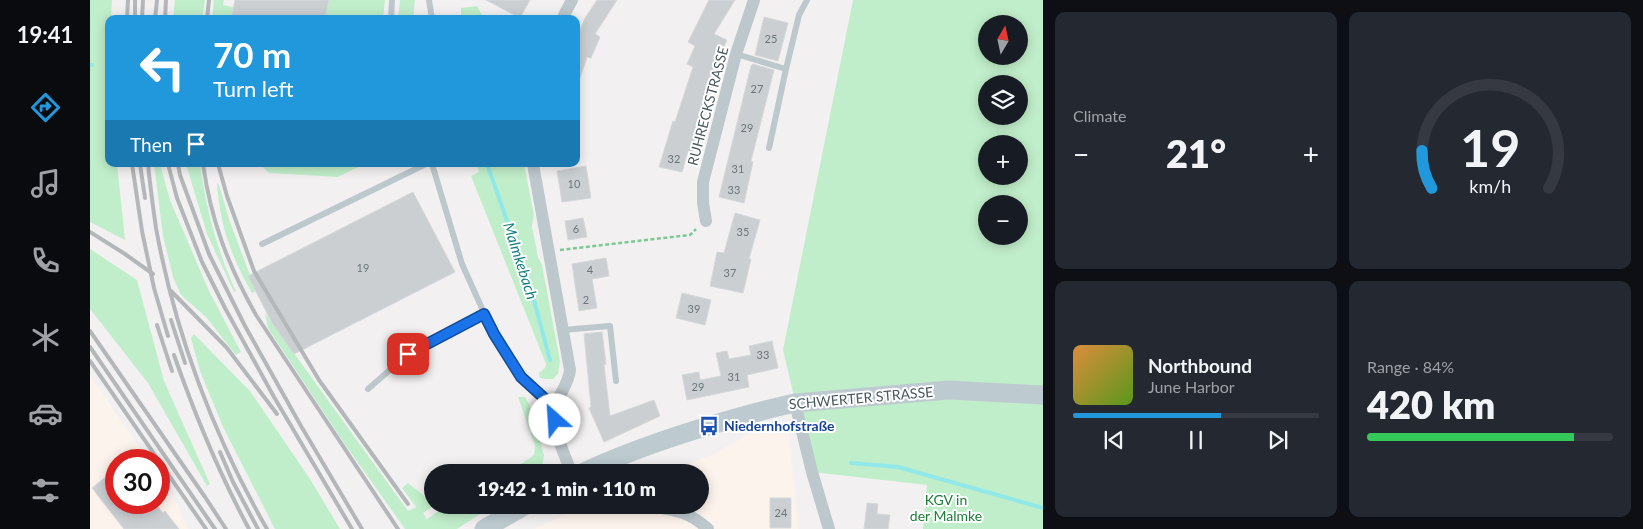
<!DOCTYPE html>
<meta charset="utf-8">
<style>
:root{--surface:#171b24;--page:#242831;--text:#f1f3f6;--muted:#9ea1a6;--line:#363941;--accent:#2198dc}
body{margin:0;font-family:Lato,sans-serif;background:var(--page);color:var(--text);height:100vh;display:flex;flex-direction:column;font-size:19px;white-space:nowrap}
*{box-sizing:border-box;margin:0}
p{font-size:16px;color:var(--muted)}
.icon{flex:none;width:28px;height:28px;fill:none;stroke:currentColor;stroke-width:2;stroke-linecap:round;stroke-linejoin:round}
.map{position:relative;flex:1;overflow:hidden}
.sheet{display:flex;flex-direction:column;gap:12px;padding:12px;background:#0d0f14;width:600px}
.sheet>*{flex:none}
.banner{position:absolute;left:15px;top:15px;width:475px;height:152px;border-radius:10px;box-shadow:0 2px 12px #0003;background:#2198dc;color:#fff;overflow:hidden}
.needle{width:32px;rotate:9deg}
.fabs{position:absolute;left:888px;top:15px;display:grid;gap:10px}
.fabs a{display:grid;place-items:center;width:50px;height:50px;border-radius:50%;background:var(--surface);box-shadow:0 2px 12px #0003;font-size:25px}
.speed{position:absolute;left:15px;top:449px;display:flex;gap:10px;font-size:25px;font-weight:700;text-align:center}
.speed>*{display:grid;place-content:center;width:65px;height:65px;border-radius:50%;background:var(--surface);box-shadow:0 2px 12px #0003;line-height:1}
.speed .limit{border:8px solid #d22;background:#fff;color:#111}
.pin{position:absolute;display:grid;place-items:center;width:42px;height:42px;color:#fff;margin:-21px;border-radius:10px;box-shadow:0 2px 8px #0006}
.me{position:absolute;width:55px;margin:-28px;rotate:334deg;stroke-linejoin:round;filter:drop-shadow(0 0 4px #0008)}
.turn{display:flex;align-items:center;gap:18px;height:105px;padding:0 25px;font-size:22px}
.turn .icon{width:65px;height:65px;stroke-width:2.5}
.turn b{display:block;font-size:35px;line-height:42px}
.then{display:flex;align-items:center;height:48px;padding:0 25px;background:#0003;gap:10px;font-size:19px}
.big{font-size:38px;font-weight:800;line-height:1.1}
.sheet .widget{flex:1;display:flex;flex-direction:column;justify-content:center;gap:8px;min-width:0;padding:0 18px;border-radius:10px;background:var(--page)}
.sheet .dial{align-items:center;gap:0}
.dial svg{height:130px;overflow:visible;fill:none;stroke:var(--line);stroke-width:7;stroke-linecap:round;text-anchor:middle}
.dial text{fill:var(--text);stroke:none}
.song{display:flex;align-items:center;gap:15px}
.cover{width:60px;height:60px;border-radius:8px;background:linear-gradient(135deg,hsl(30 70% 55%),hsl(90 70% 35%))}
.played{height:5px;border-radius:2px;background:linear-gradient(90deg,var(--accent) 60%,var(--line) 60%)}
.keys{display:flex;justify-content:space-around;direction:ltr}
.heat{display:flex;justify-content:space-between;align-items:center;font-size:28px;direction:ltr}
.charge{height:8px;border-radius:4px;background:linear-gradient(90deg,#34c759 84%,var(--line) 0)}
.sheet .tiles{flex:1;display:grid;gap:12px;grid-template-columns:repeat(2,1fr)}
.trip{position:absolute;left:334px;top:464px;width:285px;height:50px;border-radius:25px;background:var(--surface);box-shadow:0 2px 12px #0003;font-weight:800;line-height:50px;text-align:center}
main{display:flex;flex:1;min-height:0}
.tabs{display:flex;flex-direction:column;width:90px;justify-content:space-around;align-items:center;background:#090b0e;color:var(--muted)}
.tabs .icon{width:35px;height:35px}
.tabs .active{color:var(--accent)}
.tabs b{font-size:22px;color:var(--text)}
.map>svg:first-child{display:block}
</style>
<main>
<nav class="tabs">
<b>19:41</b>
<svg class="icon active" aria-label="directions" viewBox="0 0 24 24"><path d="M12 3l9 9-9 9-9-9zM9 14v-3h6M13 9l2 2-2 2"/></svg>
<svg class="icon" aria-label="music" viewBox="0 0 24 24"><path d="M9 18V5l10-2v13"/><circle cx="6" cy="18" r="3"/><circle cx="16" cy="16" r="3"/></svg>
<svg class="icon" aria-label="phone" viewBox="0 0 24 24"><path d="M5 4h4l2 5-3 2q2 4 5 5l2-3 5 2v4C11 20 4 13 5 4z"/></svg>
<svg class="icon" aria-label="climate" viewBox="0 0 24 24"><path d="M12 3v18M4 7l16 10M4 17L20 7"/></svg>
<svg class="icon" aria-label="car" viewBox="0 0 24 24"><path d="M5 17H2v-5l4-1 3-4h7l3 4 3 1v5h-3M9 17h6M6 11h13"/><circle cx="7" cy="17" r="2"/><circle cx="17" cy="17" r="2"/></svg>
<svg class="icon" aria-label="filters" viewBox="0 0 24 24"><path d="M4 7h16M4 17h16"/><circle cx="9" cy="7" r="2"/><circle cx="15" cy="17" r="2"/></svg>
</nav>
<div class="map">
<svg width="953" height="529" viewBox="0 0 953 529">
<rect width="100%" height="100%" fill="#f3f0f1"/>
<path fill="#fcf4ec" d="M0 375 58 460H26V502H69V476L87 504 98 529H0Z
M698 423 708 529H445L493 505H610V472H575L622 455 668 429Z"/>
<path fill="#c1eeca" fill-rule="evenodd" d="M0 0H22L21 19H19V164H27L35 240 0 222Z
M85 0H115L112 19H83Z
M124 0H134L133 5 143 7 141 19H122Z
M239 0H295L293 19H235Z
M310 0H325L323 19H308Z
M763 0H953V529H833L837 485 722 472 693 350ZM896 24H929V56H896ZM896 84H929V116H896ZM896 144H929V176H896ZM896 204H929V236H896Z
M387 6 394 19H371V8Z
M64 164H70L80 200 119 291 151 352 146 355 116 317 91 295 83 277 73 236Z
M96 164H110C116 208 127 251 146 291L144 292 117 234Z
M170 164H274L248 177 179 173Z
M386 164H434L444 215 442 226 448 257 452 265 470 361 468 374 463 379H455L450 378 449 373 455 368 456 364 381 176 389 172Z
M127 183 129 185 140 222 166 291 162 293C141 256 130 226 127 183Z
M0 249 47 280 74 381 120 484 117 486 58 383 0 309Z
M175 313 318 511 326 507 312 488 318 483 342 502V505H345L333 513 337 519 357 505H404L367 529H315L254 443 178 328Z
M104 334 160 391 220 479 250 529H185L133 427 110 371 101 338Z
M428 397H435L439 404 454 455 451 472H419L444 455 445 446Z"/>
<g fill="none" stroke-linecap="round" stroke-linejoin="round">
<path stroke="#91e8e9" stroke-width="4" d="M0 65H2
M397 164 441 289 460 360
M761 463 808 467 953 508"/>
</g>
<path fill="#cbcfd2" stroke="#d5d8db" d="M145 0H239L235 19H141Z
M396 0H440L430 18Z
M507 0H527L505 34 510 37 501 58 497 57 488 84H486V39L495 18Z
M619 0H645L624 34 637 40 616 85 622 87 615 108 610 130H607L602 152 598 151 592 172 569 167 583 121 585 122 603 67 597 64 605 46 598 42Z
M674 17 698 23 688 61 665 55Z
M663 64 684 70 661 161 663 162 654 203 629 197 661 66Z
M496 166 501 198 472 202 467 171Z
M323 192 365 272 204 354 182 323 158 276Z
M645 213 670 220 659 259H661L653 293 620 286 627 252 634 253Z
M493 218 497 237 478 240 475 221Z
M516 258 519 276 502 279 507 308 489 311 482 264Z
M592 293 621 300 615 325 586 318Z
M512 332 516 364 514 365 520 416 564 400 570 416 514 442 499 408 501 407 494 334Z
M682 341 688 368 657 375 659 387 597 400 592 375 609 372 610 380 631 376 626 353 637 351 639 359 661 355 659 346Z
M26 469V502H64L73 513 75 511 89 529H34L2 488Z
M680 498H701V528H680Z
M777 503 788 504 787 514 800 515 798 529H774Z"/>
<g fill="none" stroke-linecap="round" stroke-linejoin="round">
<path stroke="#7bca93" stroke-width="2.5" stroke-dasharray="4 2.5" stroke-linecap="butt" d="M470 250 600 235 606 229"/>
<path stroke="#bdc8cc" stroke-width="6" d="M339 0 342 19
M301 19 302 0
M646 54 696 69 709 15 717 0
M679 148 696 69
M342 164 372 264 404 335 431 377 465 408
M172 244 336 164
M472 330 520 326 526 381
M278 389 318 354 394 314"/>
<path stroke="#bdc8cc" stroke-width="12" d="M472 19 482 0
M443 164 480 370C479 383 469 394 465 407 460 425 475 455 481 472
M616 221 613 203V182L646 54 664 0
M705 403 722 472 739 529
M553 505C581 510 596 509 618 529"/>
<path stroke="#bdcbd1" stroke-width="19" d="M494 472C530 455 567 442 605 430 638 420 672 410 705 403L859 390 953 395
M394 529 436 505"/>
<path stroke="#b3b7ba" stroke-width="4" d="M37 19 38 0
M45 19V0
M52 19 53 0
M65 19 67 0
M75 19 76 0
M117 19 119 0
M42 164 52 231 64 288 78 336
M50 164 55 198
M58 164C60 185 63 207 66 228 85 333 124 437 177 529
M78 164 87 198 112 262 135 308 184 397 262 529
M88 164 90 175 119 254 155 326 211 426 272 529
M113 164C121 221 138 265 166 315L308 529
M128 164 137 196 164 271 229 380 318 504
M0 232 35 254 63 274
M81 291 137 348 187 414
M81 320 95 363
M67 325 82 371
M0 331 115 497 136 529
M0 347 125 529
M84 355C105 415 129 473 159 529
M0 361 116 529
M130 452 143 482 168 529"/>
</g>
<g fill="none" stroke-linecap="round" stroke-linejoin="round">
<defs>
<path id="route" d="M318 354 394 314 404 334 431 377 465 408V420"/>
</defs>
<use href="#route" stroke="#114b97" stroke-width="12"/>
<use href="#route" stroke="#1a73e8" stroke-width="9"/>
</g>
<defs>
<symbol id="bus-bare" viewBox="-9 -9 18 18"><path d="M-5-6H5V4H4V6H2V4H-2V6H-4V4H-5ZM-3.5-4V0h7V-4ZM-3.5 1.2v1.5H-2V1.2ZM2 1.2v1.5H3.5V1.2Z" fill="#1a4fb4" stroke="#fff" stroke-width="2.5" paint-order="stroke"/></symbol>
</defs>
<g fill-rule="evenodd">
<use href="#bus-bare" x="605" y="412" width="28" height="28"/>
</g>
<g text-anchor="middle" stroke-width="4" stroke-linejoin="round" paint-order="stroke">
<g font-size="11" fill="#6a767a">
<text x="681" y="43">25</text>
<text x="667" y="93">27</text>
<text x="657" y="132">29</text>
<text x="584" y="163">32</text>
<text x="648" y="173">31</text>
<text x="484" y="188">10</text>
<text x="644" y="194">33</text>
<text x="486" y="233">6</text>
<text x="653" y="236">35</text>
<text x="273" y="272">19</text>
<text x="500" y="274">4</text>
<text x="640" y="277">37</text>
<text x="496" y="304">2</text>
<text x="604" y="313">39</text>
<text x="673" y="359">33</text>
<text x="644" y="381">31</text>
<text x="608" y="391">29</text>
<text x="691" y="517">24</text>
</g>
<g font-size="14" fill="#49585d" stroke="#fff">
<text transform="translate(618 106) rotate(-75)" y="5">RUHRECKSTRASSE</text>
<text transform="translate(771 398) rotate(-5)" y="5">SCHWERTER STRASSE</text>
</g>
<g font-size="14" font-weight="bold" fill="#164399" stroke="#fff" text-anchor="start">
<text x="634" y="431">Niedernhofstraße</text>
</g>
<g font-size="14" fill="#1c7c39" stroke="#fff">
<text x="856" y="505">KGV in<tspan x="856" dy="16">der Malmke</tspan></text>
</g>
<g font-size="15" font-style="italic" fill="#128081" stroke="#fff">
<text transform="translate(430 261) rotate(72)" y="5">Malmkebach</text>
</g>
</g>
</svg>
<div class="fabs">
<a><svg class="needle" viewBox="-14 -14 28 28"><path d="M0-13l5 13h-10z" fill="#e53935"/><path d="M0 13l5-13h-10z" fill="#9ea1a6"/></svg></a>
<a><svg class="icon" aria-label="layers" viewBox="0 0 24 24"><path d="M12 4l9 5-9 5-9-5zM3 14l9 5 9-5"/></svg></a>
<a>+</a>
<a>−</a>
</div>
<div class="speed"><div class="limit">30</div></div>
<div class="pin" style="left:318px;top:354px;background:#d93025"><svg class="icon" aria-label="arrive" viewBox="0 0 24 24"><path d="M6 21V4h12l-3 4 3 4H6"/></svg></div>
<svg class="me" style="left:465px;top:420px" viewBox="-20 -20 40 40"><circle r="19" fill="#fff"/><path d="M0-13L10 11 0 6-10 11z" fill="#1a73e8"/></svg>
<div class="trip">19:42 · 1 min · 110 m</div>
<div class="banner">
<div class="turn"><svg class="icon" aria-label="left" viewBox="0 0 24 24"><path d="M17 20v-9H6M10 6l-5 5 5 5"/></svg><div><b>70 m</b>Turn left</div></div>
<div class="then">Then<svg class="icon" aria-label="arrive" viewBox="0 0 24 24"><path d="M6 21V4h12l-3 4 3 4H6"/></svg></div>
</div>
</div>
<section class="sheet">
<div class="tiles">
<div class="widget"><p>Climate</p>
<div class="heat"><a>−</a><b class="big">21°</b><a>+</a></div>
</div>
<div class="widget dial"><svg viewBox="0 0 100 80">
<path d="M14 69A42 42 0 1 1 86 69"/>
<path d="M14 69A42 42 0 0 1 8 46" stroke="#2198dc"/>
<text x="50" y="56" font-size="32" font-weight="700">19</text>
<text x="50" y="72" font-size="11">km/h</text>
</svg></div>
<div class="widget">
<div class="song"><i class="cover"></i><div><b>Northbound</b><p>June Harbor</p></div></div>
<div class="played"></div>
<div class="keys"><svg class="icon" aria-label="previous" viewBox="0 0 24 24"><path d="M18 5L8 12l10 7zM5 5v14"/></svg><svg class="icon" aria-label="pause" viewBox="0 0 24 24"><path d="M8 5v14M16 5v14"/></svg><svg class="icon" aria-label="next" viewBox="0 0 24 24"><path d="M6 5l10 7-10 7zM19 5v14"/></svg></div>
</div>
<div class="widget"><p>Range · 84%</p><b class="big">420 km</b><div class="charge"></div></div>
</div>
</section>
</main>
